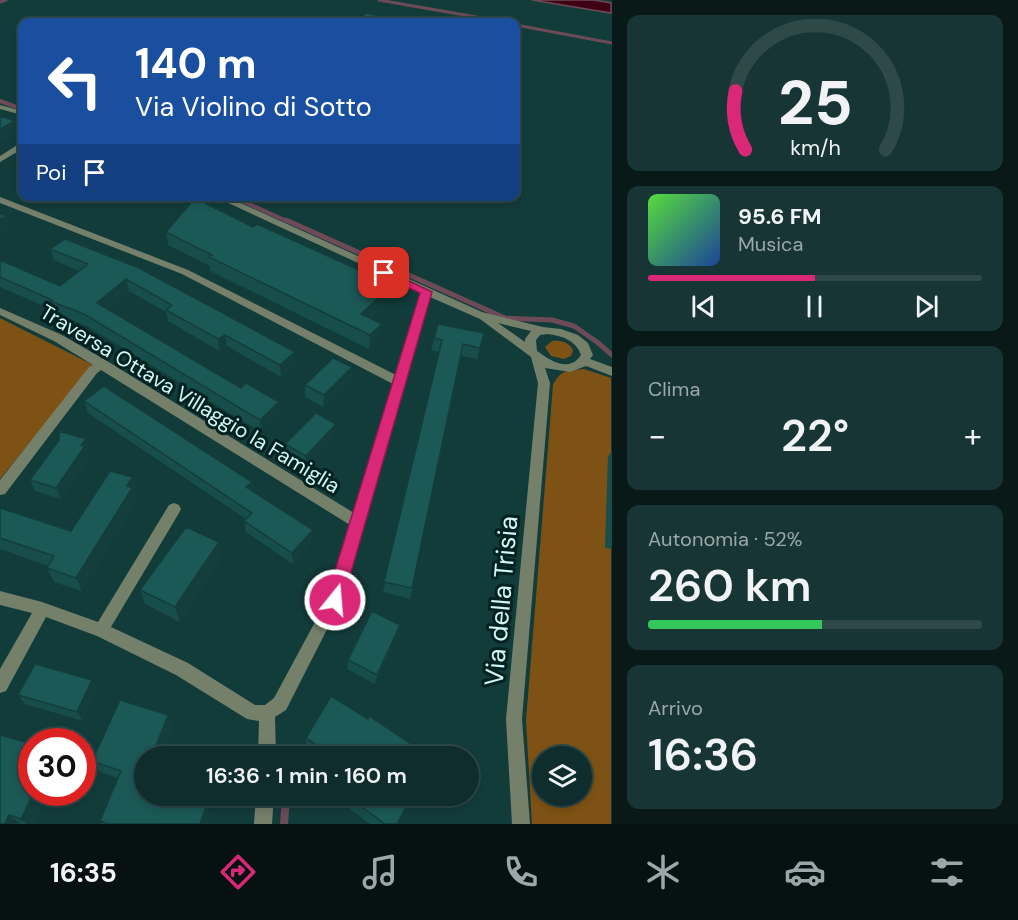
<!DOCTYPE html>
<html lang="it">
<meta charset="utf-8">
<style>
:root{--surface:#0e2d2c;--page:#173534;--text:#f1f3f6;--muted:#9ba8a9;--line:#2e4948;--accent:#db2777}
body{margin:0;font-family:"DM Sans",sans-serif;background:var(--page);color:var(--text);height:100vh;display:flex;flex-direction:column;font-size:22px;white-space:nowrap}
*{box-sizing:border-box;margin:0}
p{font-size:20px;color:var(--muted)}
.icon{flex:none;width:33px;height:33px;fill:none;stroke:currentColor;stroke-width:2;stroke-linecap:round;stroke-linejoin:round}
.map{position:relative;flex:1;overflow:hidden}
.panel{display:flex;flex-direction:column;gap:15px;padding:15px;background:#081918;width:406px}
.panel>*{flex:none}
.guide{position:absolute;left:18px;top:18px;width:502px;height:183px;border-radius:12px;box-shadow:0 3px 9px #0003,0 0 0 2px var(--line);background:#1a4fa0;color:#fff;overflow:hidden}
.fabs{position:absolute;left:532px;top:746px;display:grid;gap:12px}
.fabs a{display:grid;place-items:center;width:60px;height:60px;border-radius:50%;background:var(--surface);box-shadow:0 3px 9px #0003,0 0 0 2px var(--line);font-size:30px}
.speed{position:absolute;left:18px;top:728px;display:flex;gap:12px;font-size:30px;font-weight:700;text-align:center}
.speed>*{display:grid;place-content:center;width:78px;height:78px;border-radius:50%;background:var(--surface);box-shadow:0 3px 9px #0003,0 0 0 2px var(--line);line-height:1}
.speed .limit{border:9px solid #d22;background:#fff;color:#111}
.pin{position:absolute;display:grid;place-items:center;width:51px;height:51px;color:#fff;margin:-26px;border-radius:12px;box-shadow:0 3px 9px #0006}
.me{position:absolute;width:66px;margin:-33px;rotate:17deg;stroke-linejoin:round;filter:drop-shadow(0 0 4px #0008)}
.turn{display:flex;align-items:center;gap:21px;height:126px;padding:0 18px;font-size:27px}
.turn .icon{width:78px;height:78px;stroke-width:2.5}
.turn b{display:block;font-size:42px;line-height:51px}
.then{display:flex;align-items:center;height:57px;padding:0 18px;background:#0003;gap:12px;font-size:22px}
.big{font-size:45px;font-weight:600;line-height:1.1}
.panel .tile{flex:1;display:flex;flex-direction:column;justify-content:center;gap:9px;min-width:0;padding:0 21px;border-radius:12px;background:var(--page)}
.panel .dial{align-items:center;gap:0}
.dial svg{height:156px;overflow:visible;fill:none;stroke:var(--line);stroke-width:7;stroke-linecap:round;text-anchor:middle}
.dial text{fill:var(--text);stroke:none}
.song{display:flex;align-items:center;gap:18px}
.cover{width:72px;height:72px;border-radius:9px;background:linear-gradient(135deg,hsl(110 70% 55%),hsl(220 70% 35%))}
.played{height:6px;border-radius:3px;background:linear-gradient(90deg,var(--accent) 50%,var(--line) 50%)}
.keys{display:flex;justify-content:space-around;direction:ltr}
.heat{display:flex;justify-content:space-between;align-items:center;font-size:33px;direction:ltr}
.charge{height:9px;border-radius:4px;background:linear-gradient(90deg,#34c759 52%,var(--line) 0)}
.trip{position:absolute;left:134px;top:746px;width:345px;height:60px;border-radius:30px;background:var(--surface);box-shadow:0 3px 9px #0003,0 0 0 2px var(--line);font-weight:600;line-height:60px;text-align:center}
.menu{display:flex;height:96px;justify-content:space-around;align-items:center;background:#061212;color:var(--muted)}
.menu .icon{width:42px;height:42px}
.menu .current{color:var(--accent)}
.menu b{font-size:27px;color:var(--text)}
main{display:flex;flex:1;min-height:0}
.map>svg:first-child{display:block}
</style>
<main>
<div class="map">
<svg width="612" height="824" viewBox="0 0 612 824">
<rect width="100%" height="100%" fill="#123c3a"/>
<path fill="#7e5214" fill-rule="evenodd" d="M0 318 93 365 0 479Z
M552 341C560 340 569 342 573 350L571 356 564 359 551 356 545 347Z
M584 369 611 378V824H532L526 721 553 385C561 369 568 371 584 369ZM543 756H582V795H543Z"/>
<path fill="#400014" stroke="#6c4a57" stroke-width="1.5" d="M532 0H594L611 3V13Z"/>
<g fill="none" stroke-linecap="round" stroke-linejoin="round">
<path stroke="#6c4a57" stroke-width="3" d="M379 0 505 22
M0 2 6 0
M516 25 612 43"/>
<path stroke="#6c4a57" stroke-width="4" d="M0 101 22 109
M231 196 289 222"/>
<path stroke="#6c4a57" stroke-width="5" d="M286 220 505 318 552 320 574 326 597 342 612 355"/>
<path stroke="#6c4a57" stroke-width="8" d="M284 824 286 795"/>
<path fill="#75806a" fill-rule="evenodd" d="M0 105 22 111V115L0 109Z
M19 144H22V149L0 162V156Z
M213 196H225L482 312 543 327 561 329 578 335 588 343 593 355 590 359 612 367V376L586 366 570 372 545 368 550 383 522 719 530 824H512L506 719 538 383 531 357 480 319 430 297 342 600 286 710 275 717 276 756H258L259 721 247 719 176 675 97 636 46 617 6 691 0 693V669L32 613 0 605V591L42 602 98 622 169 505 174 503 179 505 181 509 179 513 111 627 188 663 255 705H265L274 698 328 598 350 525 101 370 97 373 5 494 0 495V480L89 367 93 365 54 341 0 315V308L62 335 107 361 354 513 393 384 182 274 0 203V197L188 270 396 375 421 292ZM498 323 531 331 525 339V342ZM548 334C562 336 576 340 581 355 569 373 551 361 537 351L536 340 540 335Z
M256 795H274L272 824H254Z"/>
</g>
<path fill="#174d4a" d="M166 232 390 298 370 318 382 324 380 337 369 349 210 271V266L168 245Z
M65 239 295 352V364L281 377 227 346 219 351 168 321 166 312 129 291 107 309 241 388 279 402 280 414 261 432 87 326 54 313 53 310 0 287V260L60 286 79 271 54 260 50 249Z
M484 333 477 359 461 356 410 599 383 592 439 352 431 350 434 338Z
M352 367 351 379 323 407 305 397V385Z
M84 401 252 482 253 491 312 541 293 564 246 532 244 521 246 519 88 413Z
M335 435 306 468 285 456V444Z
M86 439 90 450 88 453 90 458 61 499 35 491 30 480Z
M612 450V549L605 548 608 457Z
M132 477 137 492 134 496 136 502 82 591 54 582 47 568 48 566 0 549V508L71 531Z
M219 542 222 558 180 622 145 604 140 590Z
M400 625 398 634 375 684 347 669 348 660Z
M97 689 83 721 25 704 18 695Z
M168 715 173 727 144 795 211 814 207 824H102L100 821 118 778 100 772 92 761Z
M306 738 429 756H315L306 750Z
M32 744 35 824H0Z
M331 795H413L398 824H370Z"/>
<path fill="#133e3c" d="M15 121 19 133 0 143V129Z
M6 216 10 227 0 234V220Z
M126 279 129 291 101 315 97 303Z
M392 285 390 298 360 328 361 314Z
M382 324 380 337 369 349 370 335Z
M225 335 227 346 219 351 218 339Z
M295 352V364L281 377 280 365Z
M352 367 351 379 323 407 324 395Z
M279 402 280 414 261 432 260 420Z
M336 424 335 435 306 468V456Z
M86 439 90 450 88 453 90 458 61 499 56 488Z
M132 477 137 492 134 496 136 502 82 591 76 578Z
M252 482 253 493 246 487Z
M313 530 312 541 293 564 292 553Z
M219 542 222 558 180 622 175 607Z
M400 625 398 634 375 684 377 675Z
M92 680 97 689 83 721 77 712Z
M168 715 173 727 162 756H152Z
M34 792H49L35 824H27L21 819Z
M412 795H413L398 824H397Z
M207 804 211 814 207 824H200Z
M9 815 20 824H5Z"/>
<path fill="#1b5956" stroke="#133e3c" stroke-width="1.5" d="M367 13 408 22H350Z
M0 116 15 121 0 129Z
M195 198 253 227 257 224 392 285 361 314 382 324 370 335 209 257 212 255 166 232Z
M0 213 6 216 0 220Z
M65 239 139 268 295 352 280 365 225 335 218 339 166 310 172 305 126 279 97 303 241 388 246 383 279 402 260 420 84 314 50 301 52 300 0 277V260L60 286 88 264 50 249Z
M438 324 484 333 480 348 463 344 412 588 384 582 442 340 434 338Z
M333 358 352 367 324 395 305 385Z
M104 386 252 482 246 487 313 530 292 553 244 521 252 513 84 401Z
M316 413 336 424 306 456 285 444Z
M59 431 86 439 81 445 85 446 56 488 30 480 59 440Z
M110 471 132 477 127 486 132 488 76 578 47 568 54 556 0 538V508L71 531Z
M186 527 219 542 175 607 140 590Z
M372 611 400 625 377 675 348 660Z
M35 664 92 680 77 712 18 695Z
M331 696 368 719 369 716 429 756H333L306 738Z
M120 700 168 715 152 756H144V795H179L207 804 200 824H108L100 821 121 771 92 761Z
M0 735 32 744V792H34L21 819 9 815 5 824H0Z
M346 795H412L397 824H385Z"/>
<path fill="#db2777" stroke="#8e194d" stroke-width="1.5" d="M384 269 432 292 343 600 341 605 335 608 329 605 326 600 420 293 380 275 379 273Z"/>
<g text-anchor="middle" stroke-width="6" stroke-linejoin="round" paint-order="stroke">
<g font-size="21" fill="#d1f6f3" stroke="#012220">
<text transform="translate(190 399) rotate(31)" y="7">Traversa Ottava Villaggio la Famiglia</text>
</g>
<g font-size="26" fill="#d1f6f3" stroke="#012220">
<text transform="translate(501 601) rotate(-85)" y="9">Via della Trisia</text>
</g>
</g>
</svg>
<div class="fabs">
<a><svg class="icon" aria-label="layers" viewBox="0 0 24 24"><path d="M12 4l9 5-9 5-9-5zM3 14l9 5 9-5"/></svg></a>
</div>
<div class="speed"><div class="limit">30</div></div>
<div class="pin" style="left:384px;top:273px;background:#d93025"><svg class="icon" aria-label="arrive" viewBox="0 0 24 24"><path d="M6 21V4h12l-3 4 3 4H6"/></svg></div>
<svg class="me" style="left:335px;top:600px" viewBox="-20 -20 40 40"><circle r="17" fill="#db2777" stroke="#fff" stroke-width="3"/><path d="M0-11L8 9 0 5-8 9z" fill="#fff"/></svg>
<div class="trip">16:36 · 1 min · 160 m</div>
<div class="guide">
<div class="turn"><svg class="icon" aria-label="left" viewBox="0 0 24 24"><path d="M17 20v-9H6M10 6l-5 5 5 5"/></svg><div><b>140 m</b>Via Violino di Sotto</div></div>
<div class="then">Poi<svg class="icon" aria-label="arrive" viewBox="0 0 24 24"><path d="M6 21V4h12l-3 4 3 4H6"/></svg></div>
</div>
</div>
<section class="panel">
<div class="tile dial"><svg viewBox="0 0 100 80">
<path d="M14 69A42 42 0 1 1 86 69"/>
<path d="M14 69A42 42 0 0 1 9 39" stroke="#db2777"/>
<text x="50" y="56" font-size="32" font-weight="700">25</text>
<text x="50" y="72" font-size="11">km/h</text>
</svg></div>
<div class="tile">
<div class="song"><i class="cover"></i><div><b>95.6 FM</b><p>Musica</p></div></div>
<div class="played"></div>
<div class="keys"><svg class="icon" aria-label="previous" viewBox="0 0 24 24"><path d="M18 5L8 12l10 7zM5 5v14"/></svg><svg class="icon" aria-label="pause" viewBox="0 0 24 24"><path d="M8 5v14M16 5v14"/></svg><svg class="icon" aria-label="next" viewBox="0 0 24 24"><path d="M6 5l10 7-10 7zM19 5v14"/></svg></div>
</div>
<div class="tile"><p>Clima</p>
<div class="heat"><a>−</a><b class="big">22°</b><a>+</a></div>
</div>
<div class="tile"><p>Autonomia · 52%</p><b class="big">260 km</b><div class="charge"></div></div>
<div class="tile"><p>Arrivo</p><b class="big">16:36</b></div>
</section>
</main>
<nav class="menu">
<b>16:35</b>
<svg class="icon current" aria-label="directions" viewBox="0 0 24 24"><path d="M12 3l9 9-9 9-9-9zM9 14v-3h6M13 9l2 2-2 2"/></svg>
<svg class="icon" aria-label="music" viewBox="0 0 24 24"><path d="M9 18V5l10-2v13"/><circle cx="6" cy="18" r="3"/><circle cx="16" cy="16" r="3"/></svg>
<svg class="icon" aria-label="phone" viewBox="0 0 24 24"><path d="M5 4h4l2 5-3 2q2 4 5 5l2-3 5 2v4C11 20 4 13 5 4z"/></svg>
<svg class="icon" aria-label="climate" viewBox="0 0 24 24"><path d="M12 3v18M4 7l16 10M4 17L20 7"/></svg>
<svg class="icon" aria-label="car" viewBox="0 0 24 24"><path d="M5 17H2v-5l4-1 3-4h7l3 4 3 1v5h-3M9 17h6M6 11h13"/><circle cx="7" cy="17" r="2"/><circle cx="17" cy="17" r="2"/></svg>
<svg class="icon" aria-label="filters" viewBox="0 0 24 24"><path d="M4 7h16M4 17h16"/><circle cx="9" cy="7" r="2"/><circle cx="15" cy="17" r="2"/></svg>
</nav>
